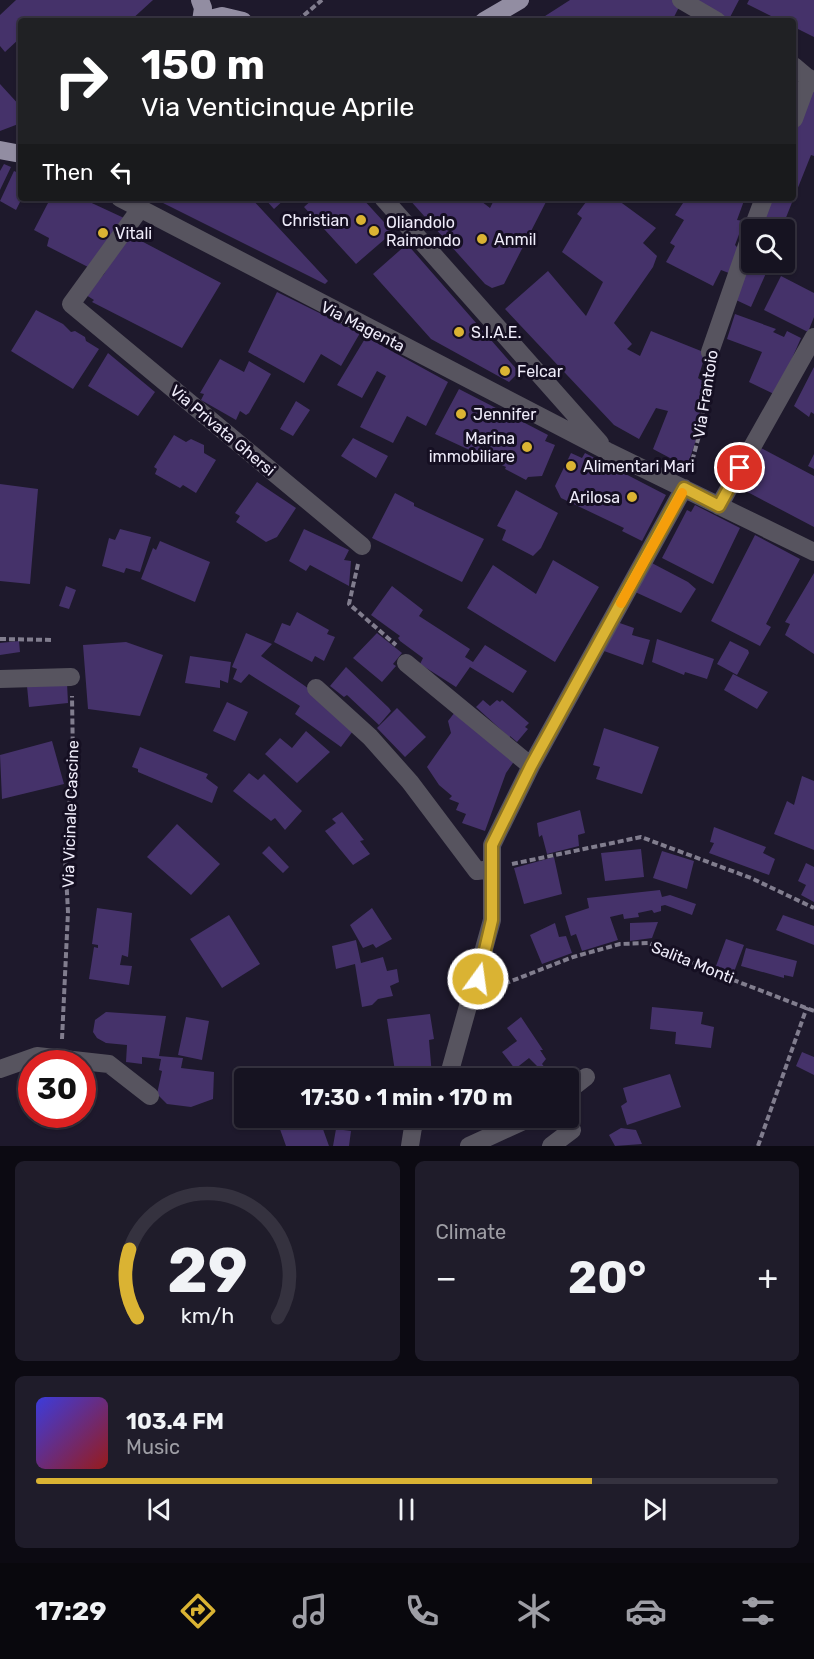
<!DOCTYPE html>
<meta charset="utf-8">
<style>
:root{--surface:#161321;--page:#1f1c2a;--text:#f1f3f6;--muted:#9e9ea5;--line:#35323f;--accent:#dab333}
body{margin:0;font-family:Rubik,sans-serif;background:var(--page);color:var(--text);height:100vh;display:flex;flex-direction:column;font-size:22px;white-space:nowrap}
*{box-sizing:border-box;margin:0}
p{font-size:20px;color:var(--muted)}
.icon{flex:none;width:33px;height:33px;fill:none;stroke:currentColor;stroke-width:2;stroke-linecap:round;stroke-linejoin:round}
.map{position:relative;height:1146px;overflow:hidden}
.sheet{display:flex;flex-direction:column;gap:15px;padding:15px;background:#0c0a12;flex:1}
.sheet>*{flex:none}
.hud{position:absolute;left:18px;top:18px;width:778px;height:183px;border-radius:6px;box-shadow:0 2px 4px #0004,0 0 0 2px var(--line);background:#202124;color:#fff;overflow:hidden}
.tools{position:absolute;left:741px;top:219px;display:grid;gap:12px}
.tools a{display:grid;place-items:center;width:54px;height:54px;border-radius:6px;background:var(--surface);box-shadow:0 2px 4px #0004,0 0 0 2px var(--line);font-size:30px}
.speed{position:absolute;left:18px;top:1050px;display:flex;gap:12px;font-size:30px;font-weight:700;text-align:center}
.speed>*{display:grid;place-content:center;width:78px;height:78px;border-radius:50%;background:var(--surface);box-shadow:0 2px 4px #0004,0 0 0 2px var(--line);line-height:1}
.speed .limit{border:9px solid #d22;background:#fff;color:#111}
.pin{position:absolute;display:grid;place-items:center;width:51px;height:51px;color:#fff;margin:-26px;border:3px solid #fff;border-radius:50%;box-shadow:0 2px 6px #0007}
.me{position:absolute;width:66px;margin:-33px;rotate:14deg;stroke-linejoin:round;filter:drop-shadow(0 0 4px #0008)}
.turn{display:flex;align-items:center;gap:21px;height:126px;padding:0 24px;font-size:27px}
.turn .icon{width:78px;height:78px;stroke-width:2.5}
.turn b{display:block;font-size:42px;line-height:51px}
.then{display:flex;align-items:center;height:57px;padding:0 24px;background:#0003;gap:12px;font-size:22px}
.big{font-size:45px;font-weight:700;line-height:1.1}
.sheet .card{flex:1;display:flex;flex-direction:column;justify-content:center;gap:9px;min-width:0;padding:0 21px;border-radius:9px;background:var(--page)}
.sheet .dial{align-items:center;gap:0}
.dial svg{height:156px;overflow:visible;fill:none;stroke:var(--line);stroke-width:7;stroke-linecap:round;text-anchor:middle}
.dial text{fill:var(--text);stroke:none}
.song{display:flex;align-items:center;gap:18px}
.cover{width:72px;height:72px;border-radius:9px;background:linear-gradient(135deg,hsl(240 70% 55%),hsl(0 70% 35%))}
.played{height:6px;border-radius:3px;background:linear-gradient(90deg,var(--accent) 75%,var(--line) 75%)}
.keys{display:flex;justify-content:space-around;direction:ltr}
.heat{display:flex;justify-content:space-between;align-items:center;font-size:33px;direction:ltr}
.sheet .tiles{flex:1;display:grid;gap:15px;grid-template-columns:1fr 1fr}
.card:last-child{grid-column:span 2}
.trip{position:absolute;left:234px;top:1068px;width:345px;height:60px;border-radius:6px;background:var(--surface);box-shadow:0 2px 4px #0004,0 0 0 2px var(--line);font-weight:700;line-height:60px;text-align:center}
.dock{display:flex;height:96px;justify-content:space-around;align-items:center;background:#09080d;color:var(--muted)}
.dock .icon{width:42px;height:42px}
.dock .current{color:var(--accent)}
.dock b{font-size:27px;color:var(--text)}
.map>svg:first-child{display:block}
</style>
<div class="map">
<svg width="814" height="1146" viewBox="0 0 814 1146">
<rect width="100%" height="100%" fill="#1e192c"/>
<path fill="#45326a" d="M16 0H153L130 21H21V42L19 39 5 52 0 46V15Z
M570 0H676L681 3 672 21H550L542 18Z
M692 0H739L728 21Z
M749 0H814V37L794 27V21H781L747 4Z
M0 84 21 107V123L0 131Z
M809 88 814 92V156L811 155 781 230H760L771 198H794V127Z
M4 164 11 167 0 190V171Z
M14 171 21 174 22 198 16 210 0 201Z
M37 198H81L124 218 88 267 47 246 49 238 34 230 48 203Z
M153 198H251L328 281 325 284Z
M264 198H286L274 209Z
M314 198H362L393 232 356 264 304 207Z
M408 198H477L490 208 495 198H548L504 284 492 288 485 284Z
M589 198H615L656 228 643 243 657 256 653 267 614 323 632 344 627 349 640 356 651 331 706 353 698 378 704 382 697 437 687 467 653 449 668 411 656 408 639 439 614 425 505 309 548 271 586 316 603 282 562 252 582 218 577 214Z
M675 198H745L737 220 744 221 735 245 738 248 734 275 721 270 713 286 666 262 675 246 670 243 684 220 675 215 683 203Z
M128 234 221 283 182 348 92 302 94 300 86 295 104 274Z
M407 244 519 372 509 382 431 339 373 274Z
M751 246 752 262H771L751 307 736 300Z
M781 276 814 293V317L808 332 764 310Z
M277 292 360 333 341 366 321 354 304 383 248 352Z
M36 310 63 324 71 332 75 331 85 337 86 341 99 349 73 389 11 351Z
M735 314 776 329 773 332 784 337 787 331 801 338 776 395 749 382 762 352 727 339Z
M366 337 448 382 426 426 407 416 393 443 360 427 386 376 377 371 362 398 337 385Z
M108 353 155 392 138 416 88 386Z
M220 359 244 372 249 361 271 374 249 413 246 415 240 411 236 420 201 400 204 394 200 393Z
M814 367V414L811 412 809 417 794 406Z
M459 389 548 435 545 441 555 445 542 476 528 477 526 480 505 469 506 467 435 434Z
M296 401 310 410 293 436 280 429Z
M174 435 186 442 191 439 204 445V453L216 460 196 493 183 485 180 488 155 474 157 469 154 467Z
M353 438 388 456 376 478 341 456Z
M759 447 814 476V527L738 487Z
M571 453 582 458 585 453 666 495 642 541 622 531 624 528 561 498 555 486Z
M814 454V469L808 466Z
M257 482 296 508 277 537 266 542 236 522 240 516 235 513Z
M0 484 38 489 30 584 0 581Z
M516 490 558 513 541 548 533 556 502 540 506 530 497 526Z
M395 493 414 503V506L484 539 462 582 372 538Z
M695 505 740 528 713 584 662 558 687 510 691 512Z
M120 529 151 537 140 572 126 568 124 573 102 566 109 538 115 540Z
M304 529 349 550 344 560 351 561 349 586 310 565 306 571 289 561Z
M755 535 800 559 766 624 771 627 760 646 711 621Z
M160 541 210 562 195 602 141 579 153 548 156 550Z
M553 560 599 587 555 662 467 608 493 565 536 594Z
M648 561 688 582 696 589 681 613 633 591Z
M814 573V654L785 635 790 624 785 622Z
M66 586 76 590 69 609 59 606Z
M392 586 423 610 419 616 470 649 465 657 473 662 485 645 527 671 513 693 470 667 456 687 420 664 423 658 400 641 398 638 400 636 371 615Z
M297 612 329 630 327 634 335 637 324 661 315 656 312 662 274 642 282 623 290 626Z
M614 621 634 628 632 635 650 640 643 665 604 651Z
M246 633 272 644 261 656 305 686 356 727 341 747 295 714 300 706 249 674 241 683 233 679 237 669 232 667Z
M377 633 402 653 393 664 396 666 382 682 353 658Z
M657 639 714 659 707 679 685 672 684 675 652 662Z
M19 641 20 652 0 655V643Z
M730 641 748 650 749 653 737 675 717 664Z
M126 642 163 655 140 716 88 709 83 645Z
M190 656 231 662 228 683 220 680V688L185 683Z
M346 667 389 708 391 711 379 725 347 695 344 697 330 686Z
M733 674 768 692 757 709 724 690Z
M67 683 68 703 29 707 27 686Z
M483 700 490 706 497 700 500 702 502 700 529 723 525 727 528 729 517 742 510 736V738L476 707Z
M227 702 248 712 235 741 213 731Z
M397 708 426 737 405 757 377 728Z
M455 712 515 760 506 773 485 831 462 823 466 814 456 810 459 803 449 799 452 796 439 785 427 767 451 733 448 721Z
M604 728 659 747 642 794 596 779 600 767 593 765Z
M306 731 330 752 297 783 265 754 280 738 292 748Z
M52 741 64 784 2 799 0 755Z
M140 747 208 774 206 778 218 787 212 803 138 772V769L132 767Z
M249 773 258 780 264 774 302 811 285 830 275 818 271 821 233 791Z
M802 776 814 781V850L774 834 787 801 794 805Z
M580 810 585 833 578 835 579 846 547 854 542 835 539 837 537 823Z
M342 812 364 840 360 841 370 854 353 865 325 831 336 823 332 819Z
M177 824 220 864 191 895 147 857Z
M714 827 766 847 763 853 775 859 769 875 709 853 714 843 710 842Z
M269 846 289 867 283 873 262 853Z
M641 849 644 877 605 881 601 853Z
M662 851 694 861 687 889 653 878Z
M554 857 562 894 524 904 514 868Z
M806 863 814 867V902L801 895 806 885 798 881Z
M660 890 662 897 670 895 696 904 692 915 665 905 661 906V911L654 913 652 910 638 913 639 917 624 919 623 914 610 917 618 940 582 951 576 934 571 936 565 916 589 908 587 898Z
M97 908 132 913 128 957 122 955 120 965 132 966 129 985 89 979 94 947 98 948V945L92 944Z
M372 908 392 939 376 948 373 944 363 948 350 925Z
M229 915 260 964 222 988 190 939Z
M783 915 814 926V945L776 930Z
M658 922 652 938 630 941V923Z
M555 923 559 937 566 936 572 953 542 964 530 935Z
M726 939 744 945 734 972 716 966Z
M356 940 361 963 383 957 387 971 397 969 399 982 390 986 393 996 378 999 372 1005 362 1007 355 964 336 969 332 946Z
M746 948 797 961 793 977 784 975V978L741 966Z
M652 1007 703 1012 701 1024 714 1027 711 1048 675 1044 676 1032 650 1029Z
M106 1012 166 1016 159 1056 183 1058 181 1068 214 1072 213 1099 191 1107 167 1104 157 1094 162 1071 159 1070 161 1059 142 1057V1064L126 1062 127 1045 106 1043 97 1038 93 1032 95 1020Z
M430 1014 434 1039 429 1040 432 1076 396 1078 387 1019Z
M186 1017 209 1021 202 1060 178 1055Z
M521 1017 543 1050H540L546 1059 542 1064 553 1078H522L537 1066 529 1058 515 1069 502 1052 517 1041 507 1028Z
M802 1052 814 1057V1075L796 1066Z
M670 1074 681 1107 627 1125 621 1106 627 1102 623 1088Z
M276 1118H319L329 1146H286Z
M621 1128 636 1130 642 1144 615 1146 609 1135Z
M336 1129 351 1131 349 1146H333Z"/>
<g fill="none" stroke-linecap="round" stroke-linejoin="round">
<path stroke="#817d8e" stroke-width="4" stroke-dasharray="6 3" stroke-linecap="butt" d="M297 21 322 0
M690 469 700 432 709 370
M358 564 349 604 396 645
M0 639 54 640
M512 864 641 837 751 878 814 908
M496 987 573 957 620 944 649 943 710 971 814 1011
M62 1039 68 912 65 856 73 761 72 696
M758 1146 807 1007"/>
<path stroke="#57545f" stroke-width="18" d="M681 0 717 21
M794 66 814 83
M794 119 809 78
M120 198 607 451 814 552
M383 198 600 443
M140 209 71 304 362 546
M752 230 764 198
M710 352 752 231
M719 506 814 337
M406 663 531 766
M0 679 71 677
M316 688 370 737 410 782 477 871 491 869
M0 1069 37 1056 109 1064 150 1096
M448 1078 492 920V845L531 766 684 488
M568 1091 586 1077
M410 1146 413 1127 420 1118
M469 1146 530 1118
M551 1146 572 1130"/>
<path stroke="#928da2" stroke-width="18" d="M200 0 203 8 201 21
M202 21 222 16 243 21
M484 21 520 0
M0 150 21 154"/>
</g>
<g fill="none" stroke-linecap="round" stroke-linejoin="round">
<defs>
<path id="route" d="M478 979 492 920V845L531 766 684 488 719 506 740 468"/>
</defs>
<use href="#route" stroke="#8e7421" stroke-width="15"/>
<use href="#route" stroke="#dab333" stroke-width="10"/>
<path stroke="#f59e0b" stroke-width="10" d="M621 603 682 493"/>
</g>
<g fill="#dab333" stroke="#150f22" stroke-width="2">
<circle cx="361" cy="220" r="6"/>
<circle cx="374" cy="231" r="6"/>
<circle cx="103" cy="233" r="6"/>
<circle cx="482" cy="239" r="6"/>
<circle cx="459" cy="332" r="6"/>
<circle cx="505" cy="371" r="6"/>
<circle cx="461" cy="414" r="6"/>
<circle cx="527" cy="447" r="6"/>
<circle cx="571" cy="466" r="6"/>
<circle cx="632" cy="497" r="6"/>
</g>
<g text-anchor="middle" stroke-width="6" stroke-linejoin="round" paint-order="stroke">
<g font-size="16" fill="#efecfa" stroke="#150f22" text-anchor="start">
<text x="349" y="226" text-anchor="end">Christian</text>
<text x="386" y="228">Oliandolo<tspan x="386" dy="18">Raimondo</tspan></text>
<text x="115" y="239">Vitali</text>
<text x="494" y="245">Anmil</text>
<text x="471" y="338">S.I.A.E.</text>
<text x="517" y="377">Felcar</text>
<text x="473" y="420">Jennifer</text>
<text x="515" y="444" text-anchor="end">Marina<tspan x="515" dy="18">immobiliare</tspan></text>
<text x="583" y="472">Alimentari Mari</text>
<text x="620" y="503" text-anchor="end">Arilosa</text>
</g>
<g font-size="16" fill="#efecfa" stroke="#150f22">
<text transform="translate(363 326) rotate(27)" y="6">Via Magenta</text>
<text transform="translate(705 394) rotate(-81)" y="6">Via Frantoio</text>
<text transform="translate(223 430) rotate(40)" y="6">Via Privata Ghersi</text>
<text transform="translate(70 814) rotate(-88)" y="6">Via Vicinale Cascine</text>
<text transform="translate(693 962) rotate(22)" y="6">Salita Monti</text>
</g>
</g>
</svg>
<div class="tools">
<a><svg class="icon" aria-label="search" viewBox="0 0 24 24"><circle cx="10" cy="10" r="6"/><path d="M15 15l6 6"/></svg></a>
</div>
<div class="speed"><div class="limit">30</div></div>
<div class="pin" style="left:740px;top:468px;background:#d93025"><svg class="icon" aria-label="arrive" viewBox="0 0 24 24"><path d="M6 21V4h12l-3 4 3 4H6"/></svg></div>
<svg class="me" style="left:478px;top:979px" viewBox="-20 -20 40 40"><circle r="17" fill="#dab333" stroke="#fff" stroke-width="3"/><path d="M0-11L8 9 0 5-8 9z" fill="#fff"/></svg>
<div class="trip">17:30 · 1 min · 170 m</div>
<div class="hud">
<div class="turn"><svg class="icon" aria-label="right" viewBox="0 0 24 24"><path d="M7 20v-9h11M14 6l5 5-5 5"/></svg><div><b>150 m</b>Via Venticinque Aprile</div></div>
<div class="then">Then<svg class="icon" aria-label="left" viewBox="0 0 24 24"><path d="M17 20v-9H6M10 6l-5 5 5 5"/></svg></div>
</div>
</div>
<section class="sheet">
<div class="tiles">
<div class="card dial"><svg viewBox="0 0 100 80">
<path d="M14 69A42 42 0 1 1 86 69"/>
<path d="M14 69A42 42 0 0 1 10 34" stroke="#dab333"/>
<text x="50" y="56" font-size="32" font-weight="700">29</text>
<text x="50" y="72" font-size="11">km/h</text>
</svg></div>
<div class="card"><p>Climate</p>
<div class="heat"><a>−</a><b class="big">20°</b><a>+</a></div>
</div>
<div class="card">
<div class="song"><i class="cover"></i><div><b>103.4 FM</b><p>Music</p></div></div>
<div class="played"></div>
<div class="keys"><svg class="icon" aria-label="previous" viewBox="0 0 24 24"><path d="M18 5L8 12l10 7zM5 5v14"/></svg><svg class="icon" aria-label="pause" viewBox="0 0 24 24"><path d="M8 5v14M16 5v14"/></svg><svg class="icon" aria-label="next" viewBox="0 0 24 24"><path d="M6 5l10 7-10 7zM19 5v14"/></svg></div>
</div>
</div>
</section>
<nav class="dock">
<b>17:29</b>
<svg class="icon current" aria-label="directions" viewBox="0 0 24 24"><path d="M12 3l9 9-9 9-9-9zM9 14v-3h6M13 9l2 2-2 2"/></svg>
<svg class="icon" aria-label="music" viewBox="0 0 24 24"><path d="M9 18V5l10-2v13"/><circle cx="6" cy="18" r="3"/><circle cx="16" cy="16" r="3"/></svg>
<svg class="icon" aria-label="phone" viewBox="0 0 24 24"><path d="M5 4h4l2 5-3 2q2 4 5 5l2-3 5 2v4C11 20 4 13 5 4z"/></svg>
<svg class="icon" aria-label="climate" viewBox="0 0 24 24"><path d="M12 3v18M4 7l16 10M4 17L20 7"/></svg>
<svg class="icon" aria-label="car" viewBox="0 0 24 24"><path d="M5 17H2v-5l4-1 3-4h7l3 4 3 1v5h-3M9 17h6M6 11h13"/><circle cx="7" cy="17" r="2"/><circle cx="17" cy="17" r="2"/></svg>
<svg class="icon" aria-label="filters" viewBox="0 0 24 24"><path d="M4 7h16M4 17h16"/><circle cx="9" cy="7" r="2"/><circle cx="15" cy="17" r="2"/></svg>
</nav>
